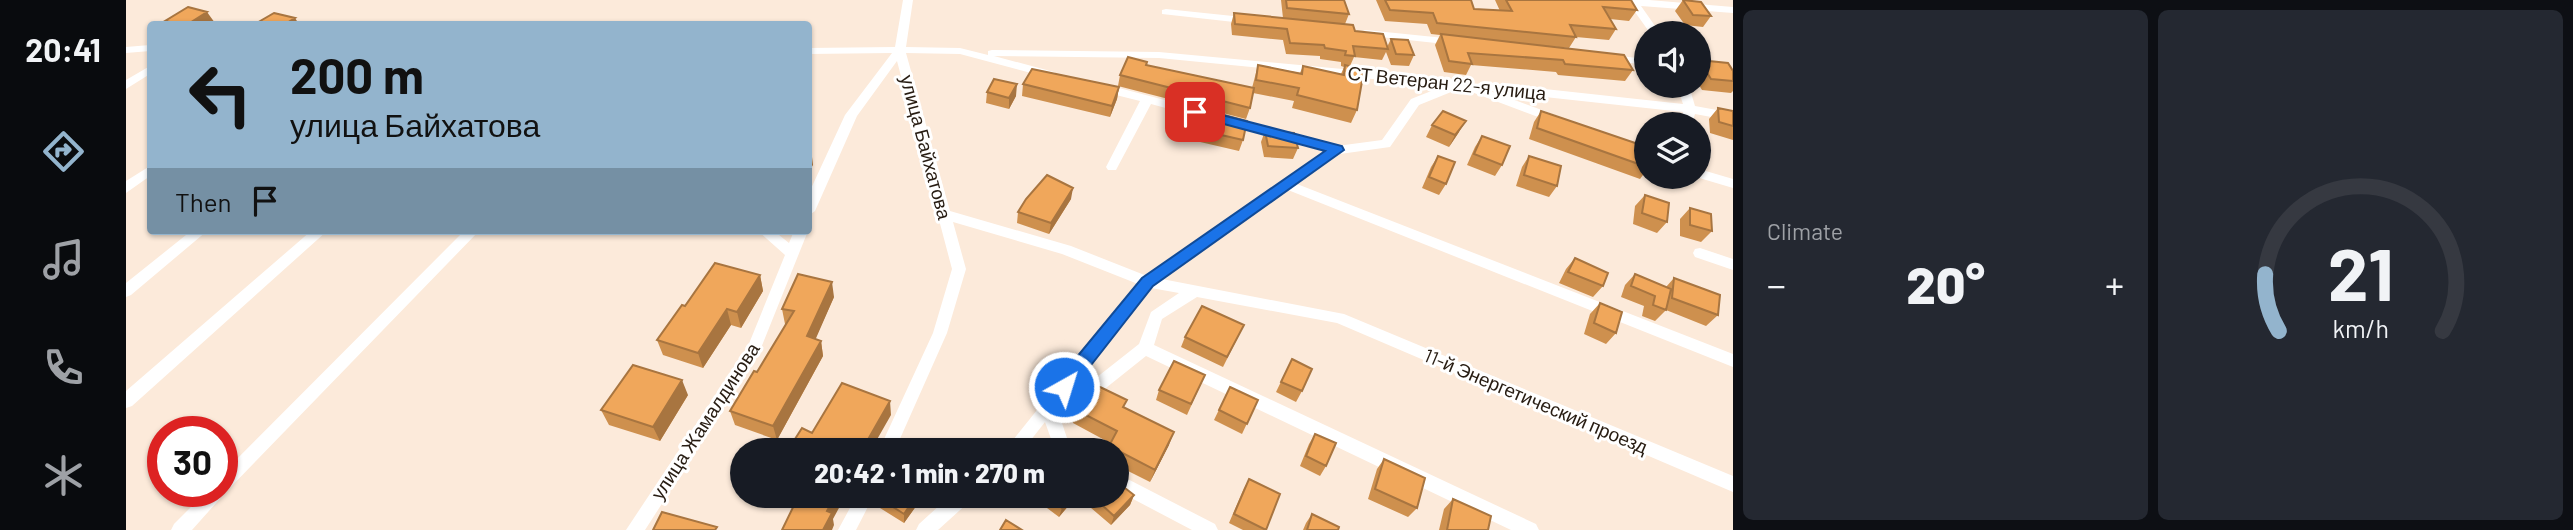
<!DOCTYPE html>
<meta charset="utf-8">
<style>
:root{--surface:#171b24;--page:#242831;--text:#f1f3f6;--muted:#9ea1a6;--line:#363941;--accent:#93b4cd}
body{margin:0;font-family:Barlow,sans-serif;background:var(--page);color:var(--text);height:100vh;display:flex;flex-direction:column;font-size:26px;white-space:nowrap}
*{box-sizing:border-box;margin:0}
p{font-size:23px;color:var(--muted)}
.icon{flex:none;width:38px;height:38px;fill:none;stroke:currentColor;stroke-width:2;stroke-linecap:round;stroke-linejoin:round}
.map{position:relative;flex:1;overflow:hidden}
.sheet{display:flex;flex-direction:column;gap:10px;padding:10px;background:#0d0f14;width:840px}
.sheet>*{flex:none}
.hud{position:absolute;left:21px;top:21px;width:665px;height:214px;border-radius:7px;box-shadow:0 2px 5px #0004;background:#93b4cd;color:#111;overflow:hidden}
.controls{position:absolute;left:1508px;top:21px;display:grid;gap:14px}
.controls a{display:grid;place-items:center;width:77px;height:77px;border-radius:50%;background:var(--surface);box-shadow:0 2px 5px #0004;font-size:35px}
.speed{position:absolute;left:21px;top:416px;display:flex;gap:14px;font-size:35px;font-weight:700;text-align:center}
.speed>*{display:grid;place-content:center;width:91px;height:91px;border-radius:50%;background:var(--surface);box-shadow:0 2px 5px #0004;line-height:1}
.speed .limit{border:10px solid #d22;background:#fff;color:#111}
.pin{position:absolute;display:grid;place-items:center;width:60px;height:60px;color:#fff;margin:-30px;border-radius:14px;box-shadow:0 4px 10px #0006}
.me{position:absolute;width:77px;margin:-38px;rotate:39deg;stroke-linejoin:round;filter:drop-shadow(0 0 5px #0008)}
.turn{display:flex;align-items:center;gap:24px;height:147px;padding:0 28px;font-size:32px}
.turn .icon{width:91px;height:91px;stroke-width:2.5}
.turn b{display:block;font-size:49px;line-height:60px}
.then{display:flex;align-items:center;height:66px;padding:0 28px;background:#0003;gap:14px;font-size:26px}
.big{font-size:52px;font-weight:800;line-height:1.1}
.sheet .card{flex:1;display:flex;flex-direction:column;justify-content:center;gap:10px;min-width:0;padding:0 24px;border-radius:10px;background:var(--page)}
.sheet .dial{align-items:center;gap:0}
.dial svg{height:182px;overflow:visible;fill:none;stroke:var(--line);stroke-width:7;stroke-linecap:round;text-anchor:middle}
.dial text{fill:var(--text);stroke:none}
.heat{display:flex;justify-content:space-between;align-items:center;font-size:38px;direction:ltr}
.sheet .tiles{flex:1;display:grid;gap:10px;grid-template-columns:repeat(2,1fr)}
.trip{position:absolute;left:604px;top:438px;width:399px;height:70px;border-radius:35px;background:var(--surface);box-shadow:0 2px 5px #0004;font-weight:800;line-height:70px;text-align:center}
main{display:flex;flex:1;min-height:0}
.tabs{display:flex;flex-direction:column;width:126px;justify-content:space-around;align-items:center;background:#090b0e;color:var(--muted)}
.tabs .icon{width:49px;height:49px}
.tabs .selected{color:var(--accent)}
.tabs b{font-size:32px;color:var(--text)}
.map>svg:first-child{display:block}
</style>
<main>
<nav class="tabs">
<b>20:41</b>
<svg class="icon selected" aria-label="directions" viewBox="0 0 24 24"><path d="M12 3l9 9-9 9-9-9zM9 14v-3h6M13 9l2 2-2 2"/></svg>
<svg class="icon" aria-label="music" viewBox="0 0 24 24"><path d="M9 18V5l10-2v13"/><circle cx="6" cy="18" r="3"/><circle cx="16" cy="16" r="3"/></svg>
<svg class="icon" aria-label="phone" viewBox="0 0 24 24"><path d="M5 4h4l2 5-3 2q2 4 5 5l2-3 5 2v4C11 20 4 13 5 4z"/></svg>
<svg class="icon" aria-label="climate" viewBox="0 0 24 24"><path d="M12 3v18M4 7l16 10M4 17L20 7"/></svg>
</nav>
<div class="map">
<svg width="1607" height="530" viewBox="0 0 1607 530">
<rect width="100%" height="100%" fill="#fceada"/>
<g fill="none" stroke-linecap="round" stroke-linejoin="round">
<path fill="#fff" fill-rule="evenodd" d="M777 0H787L780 47 834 48 862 55V51L866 50 1033 52 1335 80 1350 85 1355 82 1557 104 1551 86H1563L1569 106 1607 113V121L1569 114 1566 124H1554L1557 112 1364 91 1435 117 1437 120 1435 123 1431 124 1335 88 1293 105 1264 147 1214 154 1171 184 1607 354V367L1162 190 1036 279 1218 314 1607 476V492L1211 323 1071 297 1036 319 1028 345 1410 524 1413 530H1385L1020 356 936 423 945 450H929L919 422 897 450H879L1012 284 936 254 827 222 840 269 821 333 769 450H753L807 333 826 269 771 61 731 116 689 211 682 216V195L719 115 766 53 682 54V48L769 47ZM780 53 834 54 924 78 930 74 928 72 868 56 1033 58 1318 86 1285 99 1256 140 1211 146 1102 117 1098 118 1096 121 1098 124 1200 151 1021 276 945 246 824 211ZM1025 288 1053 293 1025 312 1013 344 928 411Z
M1479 0H1523L1607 7V13L1515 6 1534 33H1524L1504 5 1484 3Z
M1040 9 1126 18 1131 21 1126 24 1036 14V10Z
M1240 30 1328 39 1333 42 1328 45 1236 35V31Z
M24 45V51L0 53V47Z
M1484 55 1521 59V65L1480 60 1478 58Z
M24 66V74L0 89V80Z
M974 83 1073 109 1075 112 1069 116 1025 104 990 170H982L980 167 1014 101 970 90V84Z
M24 166V176L0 193V181Z
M1573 169 1607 179V188L1570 177H1573Z
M65 231H81L5 295 0 297V283Z
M185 231H201L6 406 0 408V391Z
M338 231H353L99 493 66 530H45L48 524 80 492H96V474Z
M632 231H648L663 243 668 231H682L633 353 519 530H500L622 346 659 255Z
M1574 248 1607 259V270L1569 257 1567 253 1569 249Z
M990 473 1089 524 1092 530H1066L990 490Z
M731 495H748L730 530H712Z
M825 495H846L844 501 812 530H790L793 524Z"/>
</g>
<path fill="#ce904e" d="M1155 0H1218L1223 14 1219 24 1229 31 1261 47 1265 39 1288 55 1283 66 1265 65 1260 52 1256 60 1228 57 1224 66 1231 110 1225 123 1166 108 1168 101 1127 93 1124 108 1120 119 992 86 994 75 1021 65 1126 88 1132 65 1174 73 1177 66 1215 74 1218 67 1215 66V62L1194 59V56L1160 54 1157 40 1106 35 1105 24 1108 13 1157 18Z
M1250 0H1345L1348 9 1374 11 1369 0H1505L1511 10 1503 21 1484 19 1490 29 1483 40 1450 37 1443 48 1369 41 1507 70 1499 81 1432 75 1430 72 1345 65 1340 75 1318 72 1309 45 1314 35 1305 34 1301 24 1259 21Z
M1557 0 1585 16 1577 27 1559 25 1549 11Z
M39 21 89 23 87 24H42Z
M1573 60 1607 71V91L1605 93 1576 90 1573 85Z
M897 84 993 87 991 99 984 117 896 96Z
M861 92 890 96 883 109 860 103Z
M1052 103 1117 140 1113 151 1044 135Z
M1592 108 1607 111V140L1584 133 1583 119Z
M1415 111 1521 147V176L1517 175 1514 179 1403 139 1408 122Z
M1306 125 1333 132 1323 147 1300 137Z
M1139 131 1172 148 1167 159 1138 157 1135 142Z
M1356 136 1376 165 1369 176 1341 165 1349 147Z
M1312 156 1320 184 1313 195 1296 188 1305 167Z
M1403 156 1431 186 1423 197 1390 186 1396 167Z
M1522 177H1542L1537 182Z
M1519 195 1541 222 1531 233 1507 224 1509 206Z
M945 199 923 234 891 223 892 212Z
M1564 208 1586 231 1575 242 1554 236V219Z
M1449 258 1477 286 1467 297 1433 283 1440 269Z
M1509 274 1540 287 1548 278 1592 315 1580 326 1540 310 1529 321 1516 316 1518 306 1495 297 1499 285Z
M634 275 637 291 615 328 605 325 577 368 537 355 531 340 559 306Z
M708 297 689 339 695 341 697 356 651 440 609 425 604 411 631 372 660 324H659L656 309Z
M1474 303 1490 333 1480 344 1458 334 1464 314Z
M1118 325 1097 367 1055 347 1059 337Z
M1166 359 1176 391 1170 402 1150 392Z
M1079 375 1061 415 1030 400 1033 390Z
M1104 387 1132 400 1116 434 1088 420Z
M562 395 534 441 483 425 475 410Z
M998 408 1043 445 1024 482 990 465V450H981L984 443 947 423 950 410Z
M1189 434 1200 466 1194 476 1174 466 1183 444Z
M1258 459 1291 508 1282 517 1242 499 1251 469Z
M1123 479 1140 530H1117L1103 523 1118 488Z
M755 495H798L778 523 754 508 753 498Z
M914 495H1008L1004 505 985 525 951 496 933 517 913 502Z
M1327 499 1362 530H1313L1318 509Z
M1186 514 1212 530H1177L1180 523Z"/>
<path fill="#a87540" d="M81 12 89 23 87 24H62Z
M169 18 173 24H159Z
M891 84 890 96 883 109V98Z
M993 87 991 99 984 117 986 106Z
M1340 121 1333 132 1323 147 1329 135Z
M685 149 687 165 682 173V153Z
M947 188 945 199 923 234 925 223Z
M634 275 637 291 615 328 611 312Z
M706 282 708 297 684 352 681 336Z
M601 309 605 325 577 368 572 353Z
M695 341 697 356 651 440 647 426Z
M556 380 562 395 534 441 527 427Z
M764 401 765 415 745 450H736Z
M1048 432 1043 445 1024 482 1029 470Z
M710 495H720L707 519 708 525 706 530H697L701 511Z
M791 495H798L778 523V514Z
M946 495H951L933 517 936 508Z
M1008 495 1004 505 985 525 988 516Z"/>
<path fill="#f0a75b" stroke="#a87540" stroke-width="2" d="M1160 0H1218L1223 14 1161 8Z
M1259 0H1345L1348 9 1386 11 1380 0H1505L1511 10 1477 7 1490 29 1444 25 1450 37 1311 23 1307 13 1264 10Z
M1557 0 1575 2 1585 16 1567 15Z
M62 7 81 12 62 24H54L39 21Z
M148 13 169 18 159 24H129Z
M1108 13 1227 25 1229 31 1257 34 1262 49 1227 46 1229 56 1219 55 1220 51 1199 48 1198 45 1164 43 1161 29 1109 24Z
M1315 34 1498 55 1507 70 1439 64 1437 60 1342 53 1346 64 1323 61Z
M1265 39 1282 40 1288 55 1270 54Z
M1002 57 1021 62 1020 65 1128 88 1124 108 994 75Z
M1573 60 1602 63 1607 71V81L1585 79Z
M1132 65 1176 74 1177 66 1218 75 1219 65 1238 70 1231 110 1171 95 1173 88 1130 80Z
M906 69 993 87 986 106 897 84Z
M868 79 891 84 883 98 861 92Z
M1052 103 1121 121 1117 140 1047 124Z
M1592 108 1607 111V126L1593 122Z
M1317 111 1340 121 1329 135 1306 125Z
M1415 111 1521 147V167L1411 128Z
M1139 131 1168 133 1172 148 1142 146Z
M1356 136 1384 146 1376 165 1348 154Z
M1312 156 1329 162 1320 184 1303 177Z
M1403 156 1435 166 1431 186 1398 175Z
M921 175 947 188 925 223 892 212 900 199Z
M1519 195 1543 203 1541 222 1516 213Z
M1564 208 1585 214 1586 231 1564 225Z
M1449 258 1482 273 1477 286 1442 272Z
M589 263 634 275 611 312 601 309 572 353 531 340 556 305 559 306Z
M672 274 706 282 681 336 695 341 647 426 604 411 628 371 631 372 668 311 656 309Z
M1509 274 1545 289 1540 310 1527 305 1529 296 1505 286Z
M1548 278 1594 295 1592 315 1546 298Z
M1474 303 1496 312 1490 333 1468 323Z
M1076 306 1118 325 1101 357 1059 337Z
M1166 359 1186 369 1176 391 1155 382Z
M1048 361 1079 375 1065 404 1033 390Z
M507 365 556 380 527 427 475 410Z
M716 383 764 401 736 450H662L676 428 686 433Z
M974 387 1001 400 997 407 1048 432 1029 470 983 446 991 431 950 410 954 401Z
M1104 387 1132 400 1121 424 1093 410Z
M1189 434 1210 443 1200 466 1180 456Z
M1258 459 1299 478 1291 508 1249 489Z
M1123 479 1154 494 1140 530 1108 514Z
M990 481 1008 495 988 516 965 495H990Z
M673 495H710L701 511 706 513 697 530H656Z
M755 495H791L778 514 753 498Z
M919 495H946L936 508Z
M1327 499 1365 516 1362 530H1321Z
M536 512 591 527 589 530H527Z
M1186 514 1213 527 1212 530H1181Z
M880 520 896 530H874Z"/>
<path fill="#1a73e8" stroke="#114b97" stroke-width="2" d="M1069 108 1216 146 1218 150 1027 286 944 392 938 394 931 392 929 387 931 381 1016 278 1199 151 1064 115 1062 112Z"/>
<g text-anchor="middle" stroke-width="6" stroke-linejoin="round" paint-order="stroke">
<g font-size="19" fill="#271c12" stroke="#fff">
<text transform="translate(1321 83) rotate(6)" y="7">СТ Ветеран 22-я улица</text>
<text transform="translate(800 147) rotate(75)" y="7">улица Байхатова</text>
<text transform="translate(1410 401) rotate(23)" y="7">11-й Энергетический проезд</text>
<text transform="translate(579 421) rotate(-57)" y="7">улица Жамалдинова</text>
</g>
</g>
</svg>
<div class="controls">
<a><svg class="icon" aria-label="sound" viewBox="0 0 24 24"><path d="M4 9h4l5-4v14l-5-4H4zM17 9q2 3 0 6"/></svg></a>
<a><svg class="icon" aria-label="layers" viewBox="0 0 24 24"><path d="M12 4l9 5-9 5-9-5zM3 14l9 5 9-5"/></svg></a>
</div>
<div class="speed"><div class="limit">30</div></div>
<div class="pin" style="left:1069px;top:112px;background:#d93025"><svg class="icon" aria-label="arrive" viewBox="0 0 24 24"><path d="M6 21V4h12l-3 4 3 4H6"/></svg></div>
<svg class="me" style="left:938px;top:387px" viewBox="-20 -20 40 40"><circle r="17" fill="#1a73e8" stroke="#fff" stroke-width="3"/><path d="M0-11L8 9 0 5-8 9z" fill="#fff"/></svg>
<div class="trip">20:42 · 1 min · 270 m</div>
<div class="hud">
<div class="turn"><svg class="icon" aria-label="left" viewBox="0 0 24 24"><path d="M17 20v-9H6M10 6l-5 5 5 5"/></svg><div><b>200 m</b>улица Байхатова</div></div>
<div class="then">Then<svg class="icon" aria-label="arrive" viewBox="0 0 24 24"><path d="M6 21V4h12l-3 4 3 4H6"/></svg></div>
</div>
</div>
<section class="sheet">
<div class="tiles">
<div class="card"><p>Climate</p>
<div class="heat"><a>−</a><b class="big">20°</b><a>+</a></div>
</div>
<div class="card dial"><svg viewBox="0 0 100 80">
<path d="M14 69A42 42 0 1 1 86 69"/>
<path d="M14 69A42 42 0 0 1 8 44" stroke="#93b4cd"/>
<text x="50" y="56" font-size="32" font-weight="700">21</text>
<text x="50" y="72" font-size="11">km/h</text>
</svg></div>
</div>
</section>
</main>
